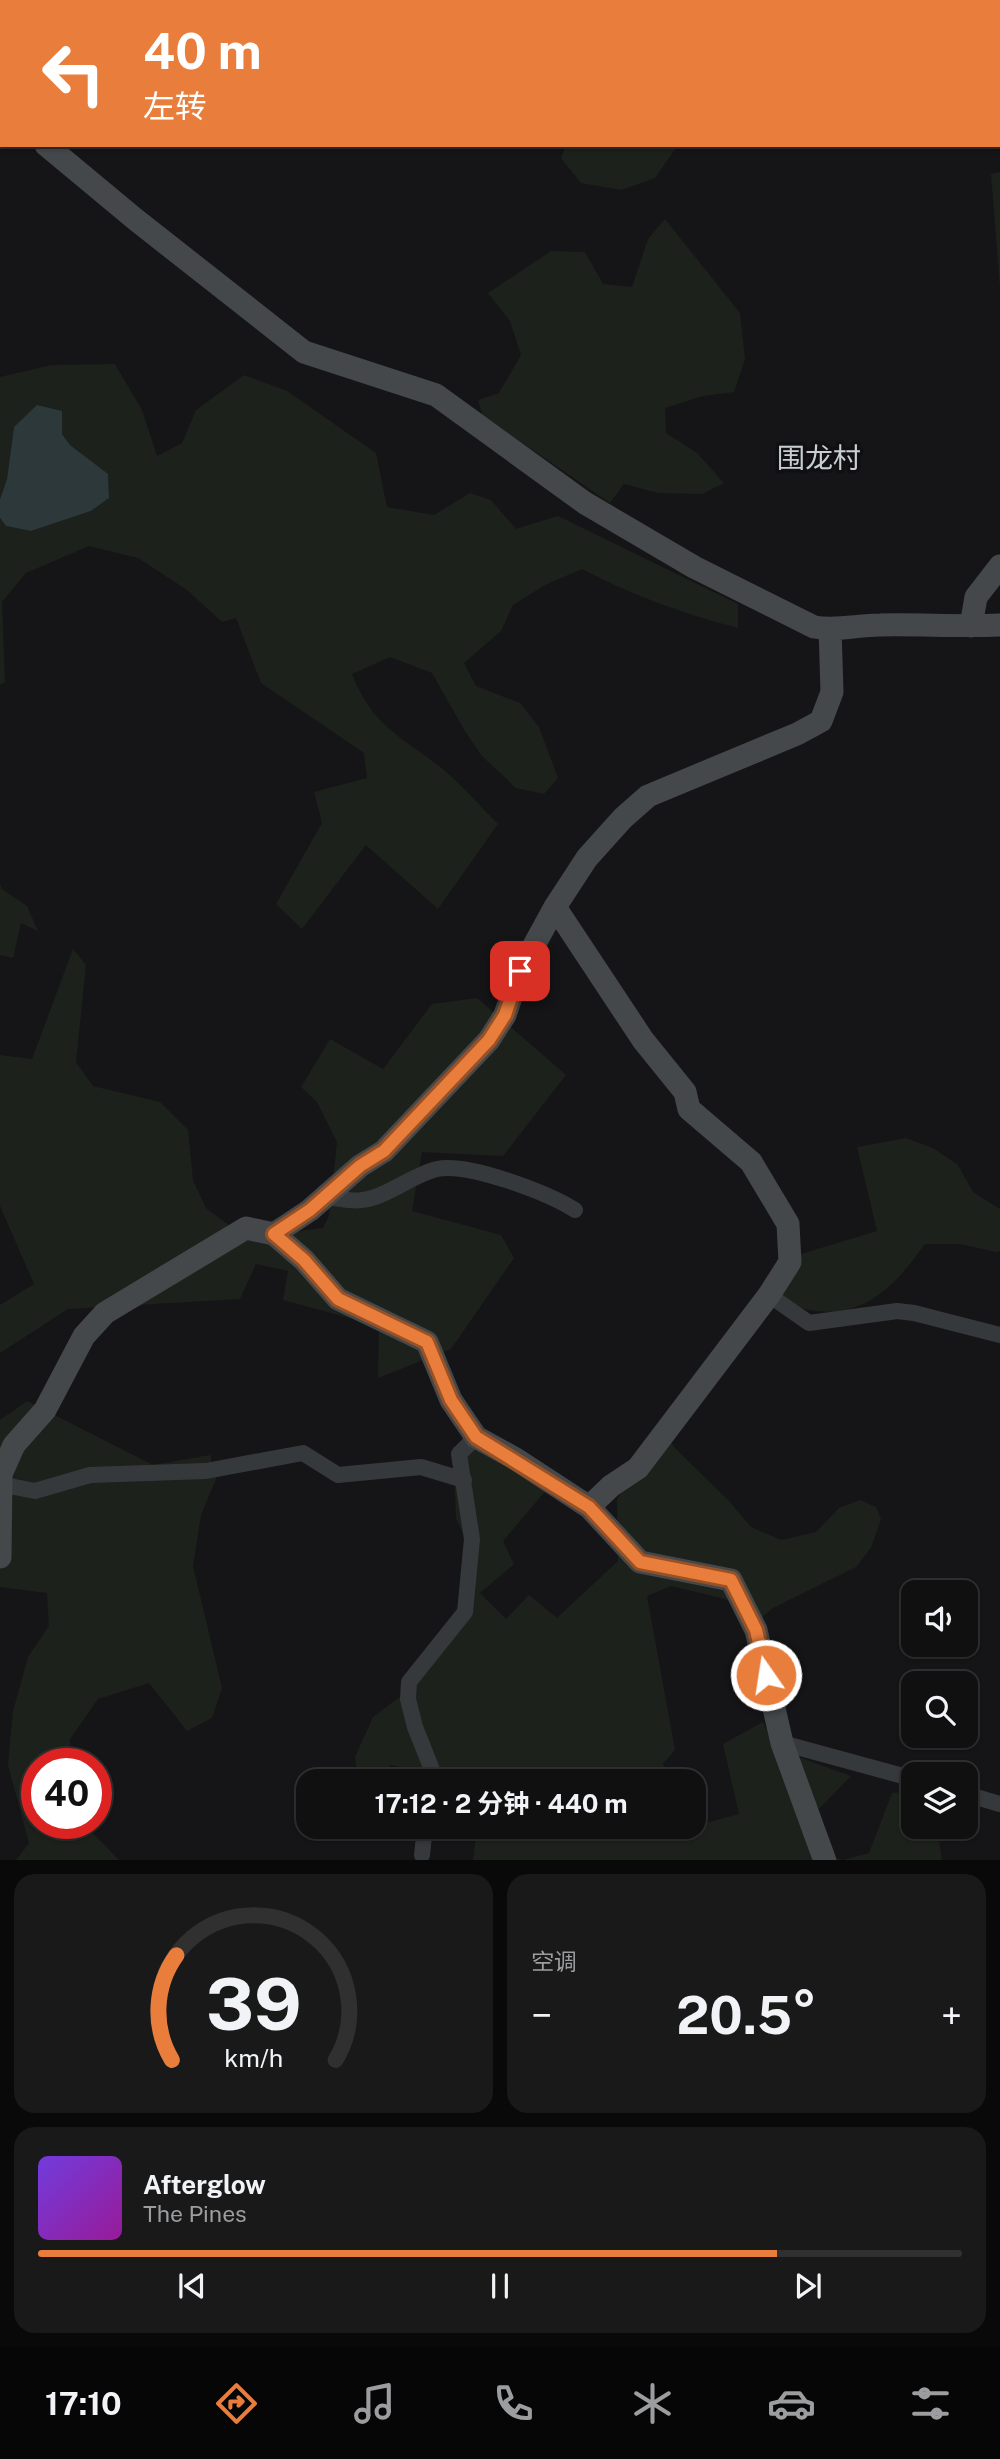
<!DOCTYPE html>
<html lang="zh">
<meta charset="utf-8">
<style>
:root{--surface:#101011;--page:#19191a;--text:#f1f3f6;--muted:#9c9d9f;--line:#303031;--accent:#e87d3c}
body{margin:0;font-family:"Public Sans","Noto Sans SC",sans-serif;background:var(--page);color:var(--text);height:100vh;display:flex;flex-direction:column;font-size:26px;white-space:nowrap}
*{box-sizing:border-box;margin:0}
p{font-size:23px;color:var(--muted)}
.icon{flex:none;width:38px;height:38px;fill:none;stroke:currentColor;stroke-width:2;stroke-linecap:round;stroke-linejoin:round}
.map{position:relative;height:1860px;overflow:hidden}
.details{display:flex;flex-direction:column;gap:14px;padding:14px;background:#090909;flex:1}
.details>*{flex:none}
.hud{position:absolute;left:0px;top:0px;width:1001px;height:147px;box-shadow:0 2px 5px #0004,0 0 0 2px var(--line);background:#e87d3c;color:#fff;overflow:hidden}
.fabs{position:absolute;left:901px;top:1580px;display:grid;gap:14px}
.fabs a{display:grid;place-items:center;width:77px;height:77px;border-radius:14px;background:var(--surface);box-shadow:0 2px 5px #0004,0 0 0 2px var(--line);font-size:35px}
.speed{position:absolute;left:21px;top:1748px;display:flex;gap:14px;font-size:35px;font-weight:700;text-align:center}
.speed>*{display:grid;place-content:center;width:91px;height:91px;border-radius:50%;background:var(--surface);box-shadow:0 2px 5px #0004,0 0 0 2px var(--line);line-height:1}
.speed .limit{border:10px solid #d22;background:#fff;color:#111}
.pin{position:absolute;display:grid;place-items:center;width:60px;height:60px;color:#fff;margin:-30px;border-radius:14px;box-shadow:0 4px 10px #0006}
.me{position:absolute;width:77px;margin:-38px;rotate:347deg;stroke-linejoin:round;filter:drop-shadow(0 0 5px #0008)}
.turn{display:flex;align-items:center;gap:24px;height:147px;padding:0 28px;font-size:32px}
.turn .icon{width:91px;height:91px;stroke-width:2.5}
.turn b{display:block;font-size:49px;line-height:60px}
.big{font-size:52px;font-weight:700;line-height:1.1}
.details .widget{flex:1;display:flex;flex-direction:column;justify-content:center;gap:10px;min-width:0;padding:0 24px;border-radius:21px;background:var(--page)}
.details .dial{align-items:center;gap:0}
.dial svg{height:182px;overflow:visible;fill:none;stroke:var(--line);stroke-width:7;stroke-linecap:round;text-anchor:middle}
.dial text{fill:var(--text);stroke:none}
.song{display:flex;align-items:center;gap:21px}
.cover{width:84px;height:84px;border-radius:10px;background:linear-gradient(135deg,hsl(260 70% 55%),hsl(300 70% 35%))}
.played{height:7px;border-radius:4px;background:linear-gradient(90deg,var(--accent) 80%,var(--line) 80%)}
.keys{display:flex;justify-content:space-around;direction:ltr}
.heat{display:flex;justify-content:space-between;align-items:center;font-size:38px;direction:ltr}
.details .tiles{flex:1;display:grid;gap:14px;grid-template-columns:1fr 1fr}
.widget:last-child{grid-column:span 2}
.trip{position:absolute;left:296px;top:1769px;width:410px;height:70px;border-radius:21px;background:var(--surface);box-shadow:0 2px 5px #0004,0 0 0 2px var(--line);font-weight:700;line-height:70px;text-align:center}
.tabs{display:flex;height:112px;justify-content:space-around;align-items:center;background:#060607;color:var(--muted)}
.tabs .icon{width:49px;height:49px}
.tabs .current{color:var(--accent)}
.tabs b{font-size:32px;color:var(--text)}
.map>svg:first-child{display:block}
</style>
<div class="map">
<svg width="1000" height="1861" viewBox="0 0 1000 1861">
<rect width="100%" height="100%" fill="#151517"/>
<path fill="#1c211b" d="M566 145H678L655 178 621 190 581 183 561 158Z
M1000 172V288L991 174Z
M665 219 740 313 745 359 734 392 703 396 665 408 666 433 697 453 724 483 702 494 658 493 624 484 610 503 482 415 478 400 499 393 521 355 510 321 488 293 551 251 585 252 603 284 632 287 648 239Z
M115 364 142 410 157 456 182 443 196 410 244 375 287 391 376 453 387 507 434 515 470 493 491 500 516 529 558 516 738 604V628C683 614 632 595 582 569L545 585 513 605 501 631 464 663 476 686 520 703 539 727 558 778 544 794 516 788 481 755 463 728 432 673 390 657 352 674C374 729 402 736 444 770 463 786 480 806 498 824L438 909 366 845 302 929 276 904 322 823 314 792 367 778 364 753 261 683 236 618 222 622 187 590 138 558 89 546 26 573 2 602 5 682 0 685V518L6 526 31 531 91 511 109 498 108 475 70 445 62 434 14 427 7 479 0 499V377L51 365Z
M0 884 2 889 27 906 38 931 21 923 13 958 0 955Z
M73 949 86 965 76 1062 93 1086 160 1102 188 1130 193 1180 206 1208 246 1238 323 1228 329 1216 337 1142 317 1102 301 1087 330 1039 383 1069 432 1004 477 998 566 1075 503 1156 422 1152 412 1211 501 1235 514 1258 451 1349 378 1378 379 1326 283 1300 288 1271 256 1264 240 1299 68 1309 0 1353V1305L34 1284 0 1206V1055L32 1059Z
M906 1138 933 1148 958 1165 973 1192 1000 1209V1251L996 1252 960 1244H925C896 1284 865 1320 810 1310 794 1308 776 1293 761 1286L778 1261 877 1231 857 1147Z
M27 1401 153 1465 210 1455 216 1479 201 1515 193 1566 222 1688 212 1718 187 1731 149 1683 98 1699 70 1739 71 1764H37V1824H84L119 1860H16L29 1843 8 1765 13 1711 28 1657 49 1626 47 1593 0 1587V1420Z
M478 1428 560 1474 503 1541 514 1564 480 1593 506 1619 529 1595 557 1618 618 1561 617 1499 664 1430 674 1447 730 1502 751 1527 781 1540 816 1532 839 1508 860 1500 876 1507 881 1519 871 1548 856 1567 773 1608 744 1633 729 1600 671 1586 647 1596 675 1750 663 1764 667 1781H426L427 1773 390 1765 388 1781H358L355 1757 373 1717 406 1692 439 1656 476 1563 456 1518 453 1448Z
M763 1722 776 1749 851 1776 816 1812 831 1857 843 1860 869 1853 892 1793 913 1791 914 1827H937L942 1860 473 1861 476 1834 418 1841 420 1827H679L680 1830 739 1814 723 1744Z"/>
<path fill="#2c383a" d="M37 405 62 411V434L70 445 108 474 109 498 91 511 31 531 6 526 0 518V499L7 479 14 427Z"/>
<g fill="none" stroke-linecap="round" stroke-linejoin="round">
<path stroke="#36393b" stroke-width="16" d="M832 2 838 0
M925 2V0
M325 1197C337 1198 351 1202 362 1200 385 1198 414 1174 437 1169 468 1162 548 1193 575 1210
M769 1295 809 1323 897 1311 914 1313 1000 1335
M0 1484 35 1491 90 1475 206 1471 303 1453 338 1475 421 1467 464 1480
M782 1743 914 1779
M430 1782 431 1767 415 1727 408 1699 409 1682 465 1612 472 1539 459 1454 476 1437
M966 1794 1000 1804
M422 1855 425 1827"/>
<path stroke="#44484b" stroke-width="23" d="M0 94 2 96
M46 145 135 219 304 352 436 395 585 503 694 567 814 627C837 631 857 625 880 625 920 624 960 627 1000 625
M971 626 976 597 1000 566
M555 907 587 858 623 818 648 796 797 734 821 721 832 692 830 629
M274 1234 310 1210 360 1166 384 1151 489 1040 505 1015 520 971 555 907 643 1040 685 1092 689 1109 751 1162 788 1224 790 1262 769 1295 638 1468 611 1486 589 1507
M0 1557 1 1474 14 1445 45 1410 84 1336 105 1313 246 1228 274 1234 304 1260 338 1299 427 1342 451 1400 476 1437 514 1458 589 1507 640 1562 731 1580 756 1630 782 1743 825 1861"/>
</g>
<g fill="none" stroke-linecap="round" stroke-linejoin="round">
<defs>
<path id="route" d="M520 971 505 1015 489 1040 384 1151 360 1166 310 1210 274 1234 304 1260 338 1299 427 1342 451 1400 476 1437 589 1507 640 1562 731 1580 756 1630 766 1675"/>
</defs>
<use href="#route" stroke="#975127" stroke-width="18"/>
<use href="#route" stroke="#e87d3c" stroke-width="12"/>
</g>
<g text-anchor="middle" stroke-width="7" stroke-linejoin="round" paint-order="stroke">
<g font-size="28" fill="#c8ced2" stroke="#101012">
<text x="819" y="468">围龙村</text>
</g>
</g>
</svg>
<div class="fabs">
<a><svg class="icon" aria-label="sound" viewBox="0 0 24 24"><path d="M4 9h4l5-4v14l-5-4H4zM17 9q2 3 0 6"/></svg></a>
<a><svg class="icon" aria-label="search" viewBox="0 0 24 24"><circle cx="10" cy="10" r="6"/><path d="M15 15l6 6"/></svg></a>
<a><svg class="icon" aria-label="layers" viewBox="0 0 24 24"><path d="M12 4l9 5-9 5-9-5zM3 14l9 5 9-5"/></svg></a>
</div>
<div class="speed"><div class="limit">40</div></div>
<div class="pin" style="left:520px;top:971px;background:#d93025"><svg class="icon" aria-label="arrive" viewBox="0 0 24 24"><path d="M6 21V4h12l-3 4 3 4H6"/></svg></div>
<svg class="me" style="left:766px;top:1675px" viewBox="-20 -20 40 40"><circle r="17" fill="#e87d3c" stroke="#fff" stroke-width="3"/><path d="M0-11L8 9 0 5-8 9z" fill="#fff"/></svg>
<div class="trip">17:12 · 2 分钟 · 440 m</div>
<div class="hud">
<div class="turn"><svg class="icon" aria-label="left" viewBox="0 0 24 24"><path d="M17 20v-9H6M10 6l-5 5 5 5"/></svg><div><b>40 m</b>左转</div></div>
</div>
</div>
<section class="details">
<div class="tiles">
<div class="widget dial"><svg viewBox="0 0 100 80">
<path d="M14 69A42 42 0 1 1 86 69"/>
<path d="M14 69A42 42 0 0 1 16 23" stroke="#e87d3c"/>
<text x="50" y="56" font-size="32" font-weight="700">39</text>
<text x="50" y="72" font-size="11">km/h</text>
</svg></div>
<div class="widget"><p>空调</p>
<div class="heat"><a>−</a><b class="big">20.5°</b><a>+</a></div>
</div>
<div class="widget">
<div class="song"><i class="cover"></i><div><b>Afterglow</b><p>The Pines</p></div></div>
<div class="played"></div>
<div class="keys"><svg class="icon" aria-label="previous" viewBox="0 0 24 24"><path d="M18 5L8 12l10 7zM5 5v14"/></svg><svg class="icon" aria-label="pause" viewBox="0 0 24 24"><path d="M8 5v14M16 5v14"/></svg><svg class="icon" aria-label="next" viewBox="0 0 24 24"><path d="M6 5l10 7-10 7zM19 5v14"/></svg></div>
</div>
</div>
</section>
<nav class="tabs">
<b>17:10</b>
<svg class="icon current" aria-label="directions" viewBox="0 0 24 24"><path d="M12 3l9 9-9 9-9-9zM9 14v-3h6M13 9l2 2-2 2"/></svg>
<svg class="icon" aria-label="music" viewBox="0 0 24 24"><path d="M9 18V5l10-2v13"/><circle cx="6" cy="18" r="3"/><circle cx="16" cy="16" r="3"/></svg>
<svg class="icon" aria-label="phone" viewBox="0 0 24 24"><path d="M5 4h4l2 5-3 2q2 4 5 5l2-3 5 2v4C11 20 4 13 5 4z"/></svg>
<svg class="icon" aria-label="climate" viewBox="0 0 24 24"><path d="M12 3v18M4 7l16 10M4 17L20 7"/></svg>
<svg class="icon" aria-label="car" viewBox="0 0 24 24"><path d="M5 17H2v-5l4-1 3-4h7l3 4 3 1v5h-3M9 17h6M6 11h13"/><circle cx="7" cy="17" r="2"/><circle cx="17" cy="17" r="2"/></svg>
<svg class="icon" aria-label="filters" viewBox="0 0 24 24"><path d="M4 7h16M4 17h16"/><circle cx="9" cy="7" r="2"/><circle cx="15" cy="17" r="2"/></svg>
</nav>
